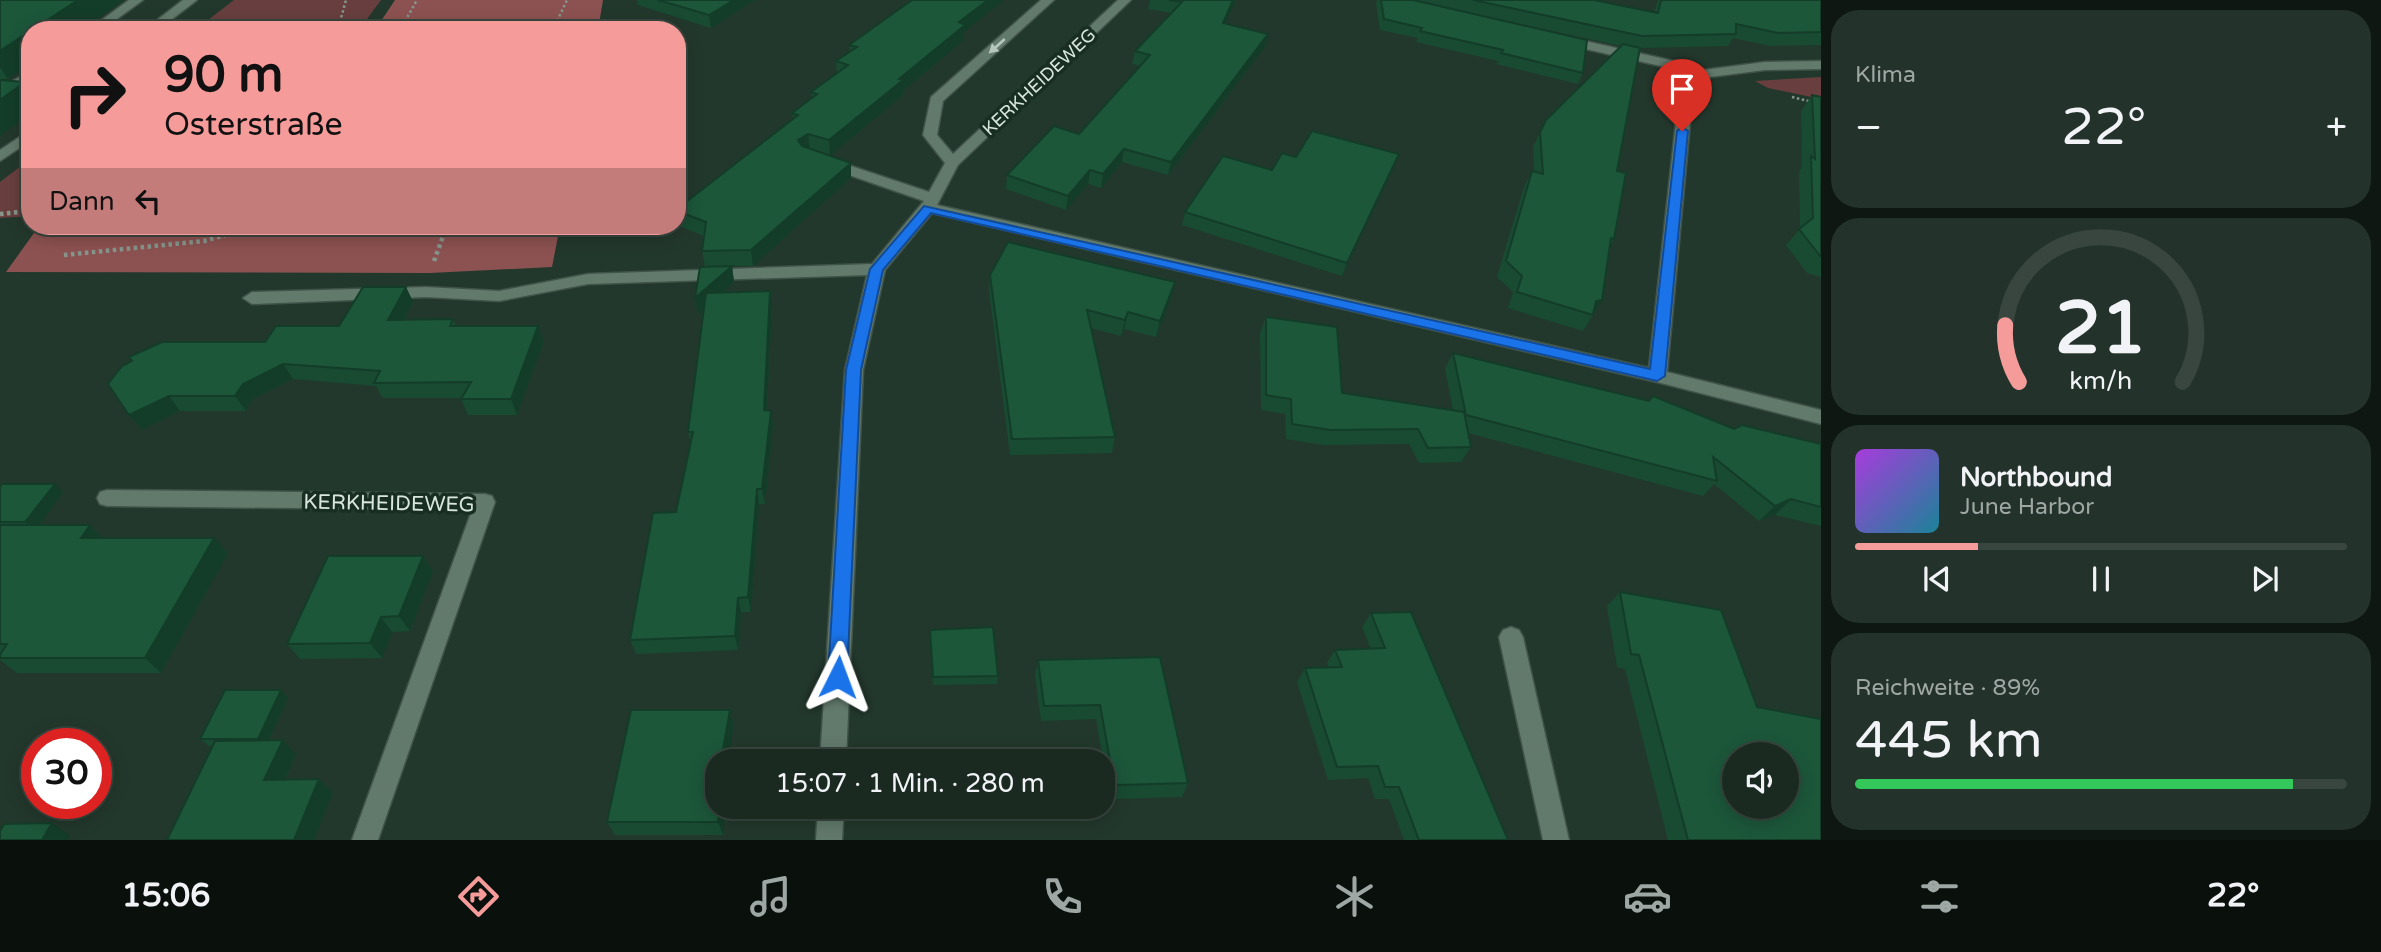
<!DOCTYPE html>
<html lang="de">
<meta charset="utf-8">
<style>
:root{--surface:#1a2a21;--page:#23322a;--text:#f1f3f6;--muted:#9fa7a5;--line:#38463f;--accent:#f59b9a}
body{margin:0;font-family:"Varela Round",sans-serif;background:var(--page);color:var(--text);height:100vh;display:flex;flex-direction:column;font-size:26px;white-space:nowrap}
*{box-sizing:border-box;margin:0}
p{font-size:23px;color:var(--muted)}
.icon{flex:none;width:38px;height:38px;fill:none;stroke:currentColor;stroke-width:2;stroke-linecap:round;stroke-linejoin:round}
.map{position:relative;flex:1;overflow:hidden}
.panel{display:flex;flex-direction:column;gap:10px;padding:10px;background:#0e1712;width:560px}
.panel>*{flex:none}
.banner{position:absolute;left:21px;top:21px;width:665px;height:214px;border-radius:28px;box-shadow:0 4px 18px #0003,0 0 0 2px var(--line);background:#f59b9a;color:#111;overflow:hidden}
.fabs{position:absolute;left:1722px;top:742px;display:grid;gap:14px}
.fabs a{display:grid;place-items:center;width:77px;height:77px;border-radius:50%;background:var(--surface);box-shadow:0 4px 18px #0003,0 0 0 2px var(--line);font-size:35px}
.speed{position:absolute;left:21px;top:728px;display:flex;gap:14px;font-size:35px;font-weight:700;text-align:center}
.speed>*{display:grid;place-content:center;width:91px;height:91px;border-radius:50%;background:var(--surface);box-shadow:0 4px 18px #0003,0 0 0 2px var(--line);line-height:1}
.speed .limit{border:10px solid #d22;background:#fff;color:#111}
.pin{position:absolute;display:grid;place-items:center;width:60px;height:60px;color:#fff;margin:-72px -30px;border-radius:50% 50% 50% 0;rotate:-45deg;box-shadow:0 0 7px #0007}
.pin .icon{rotate:45deg}
.me{position:absolute;width:77px;margin:-38px;rotate:3deg;stroke-linejoin:round;filter:drop-shadow(0 0 5px #0008)}
.turn{display:flex;align-items:center;gap:24px;height:147px;padding:0 28px;font-size:32px}
.turn .icon{width:91px;height:91px;stroke-width:2.5}
.turn b{display:block;font-size:49px;line-height:60px}
.then{display:flex;align-items:center;height:66px;padding:0 28px;background:#0003;gap:14px;font-size:26px}
.big{font-size:52px;font-weight:600;line-height:1.1}
.panel .card{flex:1;display:flex;flex-direction:column;justify-content:center;gap:10px;min-width:0;padding:0 24px;border-radius:28px;background:var(--page)}
.panel .dial{align-items:center;gap:0}
.dial svg{height:182px;overflow:visible;fill:none;stroke:var(--line);stroke-width:7;stroke-linecap:round;text-anchor:middle}
.dial text{fill:var(--text);stroke:none}
.song{display:flex;align-items:center;gap:21px}
.cover{width:84px;height:84px;border-radius:10px;background:linear-gradient(135deg,hsl(280 70% 55%),hsl(190 70% 35%))}
.played{height:7px;border-radius:4px;background:linear-gradient(90deg,var(--accent) 25%,var(--line) 25%)}
.keys{display:flex;justify-content:space-around;direction:ltr}
.heat{display:flex;justify-content:space-between;align-items:center;font-size:38px;direction:ltr}
.charge{height:10px;border-radius:5px;background:linear-gradient(90deg,#34c759 89%,var(--line) 0)}
.trip{position:absolute;left:705px;top:749px;width:410px;height:70px;border-radius:28px;background:var(--surface);box-shadow:0 4px 18px #0003,0 0 0 2px var(--line);font-weight:600;line-height:70px;text-align:center}
.tabs{display:flex;height:112px;justify-content:space-around;align-items:center;background:#0a110d;color:var(--muted)}
.tabs .icon{width:49px;height:49px}
.tabs .selected{color:var(--accent)}
.tabs b{font-size:32px;color:var(--text)}
main{display:flex;flex:1;min-height:0}
.map>svg:first-child{display:block}
</style>
<main>
<div class="map">
<svg width="1821" height="840" viewBox="0 0 1821 840">
<rect width="100%" height="100%" fill="#23382c"/>
<path fill="#683f3e" d="M234 0H381L359 30H195Z
M1821 77V99L1768 88 1755 81Z
M30 159V216L0 218V182Z"/>
<path fill="#8c5251" d="M395 0H603L598 30H375Z
M39 226H560L552 267 430 273 6 272Z"/>
<g fill="none" stroke-linecap="round" stroke-linejoin="round">
<defs>
<path id="service" d="M129 0H143L102 30H88Z
M183 0H197L158 30H144Z
M1563 36 1674 61 1695 76 1688 80 1665 67 1559 43V37Z
M30 71V81L19 89H9V83Z
M30 130V141L0 161V150Z"/>
<path id="minor" d="M1041 0H1054L943 101 937 135 953 154 1118 0H1131L958 165 937 205 1649 368 1681 76 1688 72 1765 62 1821 61V69L1765 70 1694 79 1667 372 1821 410V424L1657 382 932 213 885 270 863 370 846 761H820L845 370 867 275 588 284 499 301 426 297 252 304 243 298 252 292 426 287 499 291 588 274 872 264 924 201 823 166 821 163 828 159 833 160 929 192 945 163 923 135 931 97Z
M107 490 485 494 492 496 495 502 378 840H352L472 510 107 506 100 504 97 498 100 492Z
M1511 627 1519 630 1523 637 1569 840H1543L1499 637 1503 630Z
M818 807H844L842 840H816Z"/>
</defs>
<use href="#service" stroke="#405349" stroke-width="3"/>
<use href="#minor" stroke="#405349" stroke-width="3"/>
<path stroke="#86968c" stroke-width="2.5" stroke-dasharray="2.5 2.5" stroke-linecap="butt" d="M333 30 341 18 346 0
M400 30 417 0
M553 30 567 0
M1792 97 1821 104"/>
<path stroke="#86968c" stroke-width="4.5" stroke-dasharray="3.5 3.5" stroke-linecap="butt" d="M0 214 30 211
M425 226 445 231 446 226
M64 255 204 241 258 226
M434 261 445 231"/>
<use href="#service" fill="#627a6c" fill-rule="evenodd"/>
<use href="#minor" fill="#627a6c" fill-rule="evenodd"/>
</g>
<path fill="#184b32" d="M0 0H124L80 30H30V64L8 79H0Z
M637 0H755L711 28 638 5Z
M1150 0H1236L1225 24 1268 34 1265 47 1168 175 1122 162 1101 188 1088 184 1066 210 1006 189 1007 175 1079 134 1140 66 1132 64 1135 51 1171 13 1148 9Z
M1377 0H1594L1654 13 1658 0H1821V45L1770 46 1733 38 1728 46 1640 48 1617 171 1614 239 1610 246 1602 300 1583 331 1508 308 1513 292 1497 277 1524 187 1532 171 1534 172 1533 147 1546 120 1621 46 1457 10 1583 73 1578 84 1496 64 1498 61 1416 42 1418 38 1380 30 1376 3Z
M964 32V40L903 91V95L830 156 851 178 753 266H732L734 282 723 292 772 306 767 410 771 411 773 426 765 504H759L751 612H741L738 650 636 654 630 640 676 512 691 443 688 432 704 309 698 314 695 298 705 267 702 251 704 236 679 226 677 209 793 119 792 113 812 98 811 92 837 73 836 61 850 52 849 45Z
M1812 95 1821 97V277L1807 273 1786 245 1800 229 1799 172 1802 167 1801 111Z
M1399 154 1342 276 1182 225 1185 212 1296 157Z
M990 275 1175 282 1171 298 1156 337 1124 329 1121 336 1091 328 1115 437 1112 453 1010 455 989 291Z
M406 287 413 302 404 320 453 319 456 326H538L544 341 517 415H468L461 399 462 398H383L376 386 293 379 253 399 246 411H180L142 430 129 415 265 342 339 326Z
M1266 317 1342 393 1453 410 1445 369 1453 353 1649 401 1653 396 1734 429 1821 444V526L1775 515 1759 521 1714 484 1703 496 1468 433 1471 447 1461 462 1419 463 1409 444 1323 445 1286 439 1285 414 1261 410 1260 333Z
M0 487 63 492 39 525H90L103 538H214L228 553 161 673H17L0 660Z
M433 571 410 631 392 632 382 658 300 659 287 644Z
M1620 592 1757 707 1821 840H1668L1625 669 1617 667 1607 606Z
M1371 613 1508 840H1404L1389 799H1375L1368 778 1328 780 1297 682 1305 668 1329 667 1327 663 1335 650 1371 649 1362 627Z
M930 630 998 676 997 684 933 685Z
M1160 657 1188 783 1182 797 1113 799 1109 795 1096 719 1041 721 1035 675 1038 660Z
M281 690 288 698 269 740 296 754 285 780 333 792 314 840H167L212 746H209L200 739Z
M730 710 734 725 718 807H726L723 835H615L607 822Z"/>
<path fill="#143d29" d="M78 0H124L80 30H32Z
M734 0H755L711 28 709 15Z
M988 0H1004L964 32V40L903 91V95L830 156 829 140 899 79 959 22Z
M1233 0H1236L1220 36 1223 23Z
M30 31V64L8 79 0 67V51Z
M1268 34 1265 47 1168 175 1171 162Z
M25 82 30 88V114L0 136V100Z
M808 134 810 149 799 155 798 140Z
M1124 149 1122 162 1101 188 1103 174Z
M1399 154 1394 167 1342 276 1347 263Z
M851 163V178L753 266 751 250Z
M1090 170 1088 184 1066 210 1068 196Z
M732 266 734 282 698 314 695 298Z
M1175 282 1171 298 1156 337 1160 321Z
M406 287 413 302 396 335 388 320Z
M770 291 772 306 766 426 764 410Z
M1602 300 1593 315 1596 301Z
M1128 312 1124 329 1121 336 1125 320Z
M538 326 544 341 517 415 511 399Z
M283 364 293 379 253 399 246 411 235 396 243 384Z
M169 396 180 411 142 430 129 415Z
M771 411 773 426 765 504 762 489Z
M55 484 63 492 35 531 25 522Z
M757 489 759 504 751 612 748 597Z
M1791 499 1775 515 1759 521 1775 506Z
M90 525 106 541 81 538Z
M214 538 228 553 161 673 145 658Z
M423 556 433 571 410 631 399 616Z
M738 598 741 612 738 650 735 636Z
M381 617 392 632 382 658 370 643Z
M281 690 288 698 266 746 258 739Z
M730 710 734 725 728 761H721Z
M283 740 296 754 279 793 264 780Z
M319 779 333 792 314 840H294Z
M720 807H726L723 835 718 822Z
M52 823 70 835 67 840H42Z"/>
<path fill="#1c573a" stroke="#143d29" stroke-width="2" fill-rule="evenodd" d="M0 0H78L32 30H30V31L0 51Z
M658 0H734L709 15Z
M912 0H988L959 22 965 25 899 79 903 80 829 140 808 134 798 140 802 146 851 163 751 250 702 251 706 222 677 211V209L798 115 792 113 817 94 811 92 848 65 836 61 857 47 849 45Z
M1169 0H1233L1223 23 1268 34 1171 162 1124 149 1103 174 1090 170 1068 196 1007 175 1054 126 1079 134 1150 55 1135 51 1182 2Z
M1381 0H1413L1587 40 1583 73 1501 53 1503 50 1420 31 1422 28 1384 19Z
M1473 0H1594L1658 13 1661 0H1821V32L1778 33 1736 24V34L1642 36Z
M1623 44 1640 48 1617 171 1626 173 1614 239 1611 238 1602 300 1596 301 1593 315 1517 292 1522 276 1506 261 1532 171 1543 174 1540 132 1546 120Z
M0 80 25 82 0 100Z
M1812 95 1821 97V257L1799 229 1813 218 1811 156 1815 159Z
M1312 131 1399 154 1347 263 1185 212 1223 156 1272 170 1282 153 1296 157Z
M1008 242 1175 282 1160 321 1128 312 1125 320 1087 310 1115 437 1012 439 990 275Z
M732 266 695 298 700 267Z
M363 287H406L388 320 453 319 450 326H538L511 399H461L471 382 374 383 380 371 283 364 243 384 235 396H169L129 415 108 384 122 366 132 361 129 357 162 342H265L276 326H339Z
M770 291 764 410 771 411 762 489H757L748 597 738 598 735 636 630 640 653 513 676 512 693 432H688L706 293Z
M1266 317 1337 327 1342 393 1464 412 1471 447 1428 448 1418 429 1330 430 1292 424 1291 399 1266 395Z
M1453 353 1649 401 1653 396 1734 429 1742 425 1821 444V507L1791 499 1775 506 1713 457 1717 481 1466 415Z
M2 484H55L25 522H0V487Z
M0 525H90L81 538H214L145 658H0V655L7 644H0Z
M328 556H423L399 616 381 617 370 643 287 644Z
M1620 592 1721 610 1757 707 1821 719V840H1688L1639 655 1631 654ZM1734 754H1787V807H1734Z
M1411 612 1508 840H1419L1399 787H1385L1378 766 1337 767 1305 668 1342 667 1335 650 1385 648 1371 613Z
M993 627 998 676 933 677 930 630Z
M1160 657 1188 783 1118 785 1114 782 1100 705 1044 706 1038 660Z
M225 690H281L258 739H200Z
M631 710H730L721 761H718V807H720L718 822H607Z
M283 740 264 780 319 779 294 840H167L215 741Z
M52 823 42 840H0V831L4 824Z"/>
<defs><path id="oneway-solid" d="M-6-.8H1V-3.2L6.5 0L1 3.2V.8H-6Z" transform="scale(1.75)"/></defs>
<use fill="#b5c6bc" href="#oneway-solid" transform="translate(997 46) rotate(138)"/>
<path fill="#1a73e8" stroke="#114b97" stroke-width="2" d="M1682 127 1688 131 1665 376 1657 381 931 213 883 270 861 370 847 677 845 684 838 686 831 684 828 677 846 370 870 269 924 206 1650 369 1677 131Z"/>
<g text-anchor="middle" stroke-width="7" stroke-linejoin="round" paint-order="stroke">
<g font-size="18" fill="#d9e6de" stroke="#192e22">
<text transform="translate(1039 82) rotate(-43)" y="6">KERKHEIDEWEG</text>
</g>
<g font-size="21" fill="#d9e6de" stroke="#192e22">
<text transform="translate(389 503) rotate(1)" y="7">KERKHEIDEWEG</text>
</g>
</g>
</svg>
<div class="fabs">
<a><svg class="icon" aria-label="sound" viewBox="0 0 24 24"><path d="M4 9h4l5-4v14l-5-4H4zM17 9q2 3 0 6"/></svg></a>
</div>
<div class="speed"><div class="limit">30</div></div>
<div class="pin" style="left:1682px;top:131px;background:#d93025"><svg class="icon" aria-label="arrive" viewBox="0 0 24 24"><path d="M6 21V4h12l-3 4 3 4H6"/></svg></div>
<svg class="me" style="left:838px;top:677px" viewBox="-20 -20 40 40"><path d="M0-17L14 15 0 8-14 15z" fill="#1a73e8" stroke="#fff" stroke-width="4"/></svg>
<div class="trip">15:07 · 1 Min. · 280 m</div>
<div class="banner">
<div class="turn"><svg class="icon" aria-label="right" viewBox="0 0 24 24"><path d="M7 20v-9h11M14 6l5 5-5 5"/></svg><div><b>90 m</b>Osterstraße</div></div>
<div class="then">Dann<svg class="icon" aria-label="left" viewBox="0 0 24 24"><path d="M17 20v-9H6M10 6l-5 5 5 5"/></svg></div>
</div>
</div>
<section class="panel">
<div class="card"><p>Klima</p>
<div class="heat"><a>−</a><b class="big">22°</b><a>+</a></div>
</div>
<div class="card dial"><svg viewBox="0 0 100 80">
<path d="M14 69A42 42 0 1 1 86 69"/>
<path d="M14 69A42 42 0 0 1 8 44" stroke="#f59b9a"/>
<text x="50" y="56" font-size="32" font-weight="700">21</text>
<text x="50" y="72" font-size="11">km/h</text>
</svg></div>
<div class="card">
<div class="song"><i class="cover"></i><div><b>Northbound</b><p>June Harbor</p></div></div>
<div class="played"></div>
<div class="keys"><svg class="icon" aria-label="previous" viewBox="0 0 24 24"><path d="M18 5L8 12l10 7zM5 5v14"/></svg><svg class="icon" aria-label="pause" viewBox="0 0 24 24"><path d="M8 5v14M16 5v14"/></svg><svg class="icon" aria-label="next" viewBox="0 0 24 24"><path d="M6 5l10 7-10 7zM19 5v14"/></svg></div>
</div>
<div class="card"><p>Reichweite · 89%</p><b class="big">445 km</b><div class="charge"></div></div>
</section>
</main>
<nav class="tabs">
<b>15:06</b>
<svg class="icon selected" aria-label="directions" viewBox="0 0 24 24"><path d="M12 3l9 9-9 9-9-9zM9 14v-3h6M13 9l2 2-2 2"/></svg>
<svg class="icon" aria-label="music" viewBox="0 0 24 24"><path d="M9 18V5l10-2v13"/><circle cx="6" cy="18" r="3"/><circle cx="16" cy="16" r="3"/></svg>
<svg class="icon" aria-label="phone" viewBox="0 0 24 24"><path d="M5 4h4l2 5-3 2q2 4 5 5l2-3 5 2v4C11 20 4 13 5 4z"/></svg>
<svg class="icon" aria-label="climate" viewBox="0 0 24 24"><path d="M12 3v18M4 7l16 10M4 17L20 7"/></svg>
<svg class="icon" aria-label="car" viewBox="0 0 24 24"><path d="M5 17H2v-5l4-1 3-4h7l3 4 3 1v5h-3M9 17h6M6 11h13"/><circle cx="7" cy="17" r="2"/><circle cx="17" cy="17" r="2"/></svg>
<svg class="icon" aria-label="filters" viewBox="0 0 24 24"><path d="M4 7h16M4 17h16"/><circle cx="9" cy="7" r="2"/><circle cx="15" cy="17" r="2"/></svg>
<b>22°</b>
</nav>
